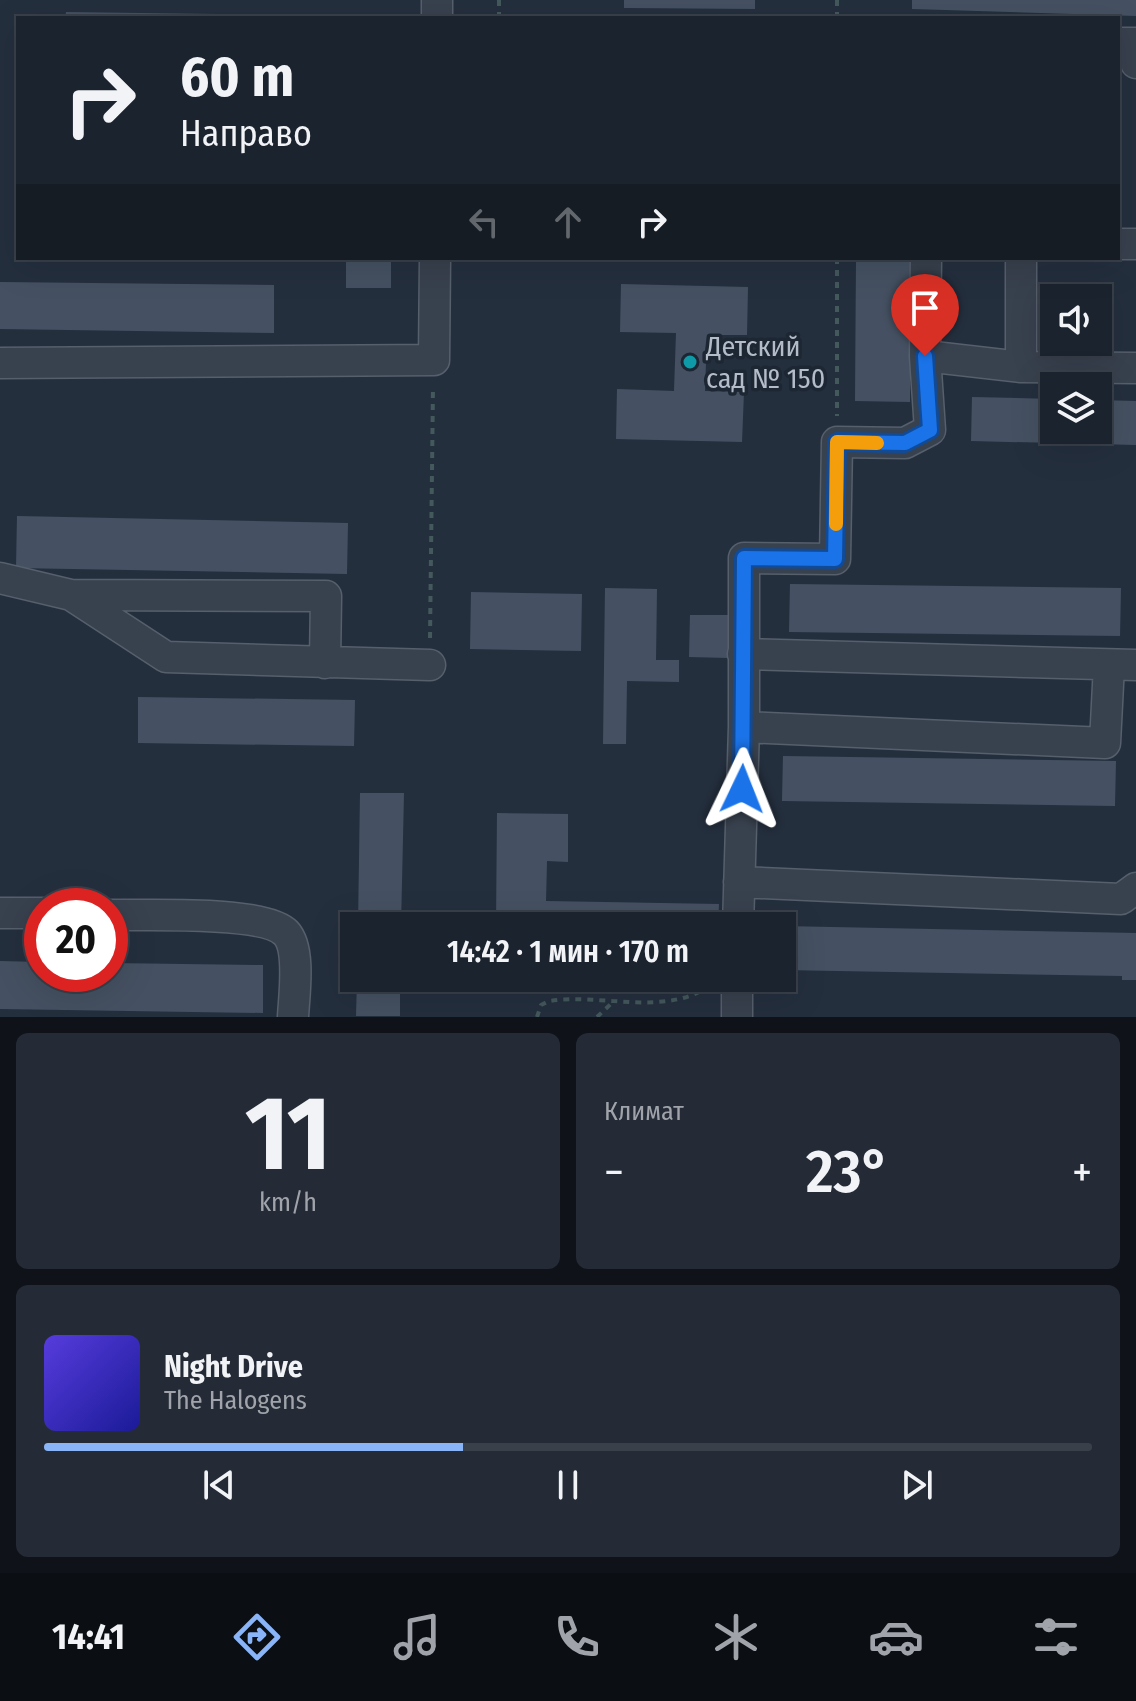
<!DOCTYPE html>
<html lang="ru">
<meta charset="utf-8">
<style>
:root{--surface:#1b232e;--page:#242b36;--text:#f1f3f6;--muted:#a0a4aa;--line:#39404a;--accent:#8ab4f8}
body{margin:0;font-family:"Fira Sans Condensed",sans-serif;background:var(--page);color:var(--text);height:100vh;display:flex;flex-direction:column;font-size:30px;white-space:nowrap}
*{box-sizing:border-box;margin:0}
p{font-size:26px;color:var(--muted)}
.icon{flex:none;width:44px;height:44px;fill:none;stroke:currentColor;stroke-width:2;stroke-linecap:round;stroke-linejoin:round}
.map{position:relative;height:1017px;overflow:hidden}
.details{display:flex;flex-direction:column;gap:16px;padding:16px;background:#0f1319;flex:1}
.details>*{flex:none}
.guide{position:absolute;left:16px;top:16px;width:1104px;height:244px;border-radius:0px;box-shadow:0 8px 32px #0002,0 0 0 2px var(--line);background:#1b232e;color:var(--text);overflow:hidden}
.buttons{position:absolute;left:1040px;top:284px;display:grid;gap:16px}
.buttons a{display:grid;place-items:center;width:72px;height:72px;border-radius:0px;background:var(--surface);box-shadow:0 8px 32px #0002,0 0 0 2px var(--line);font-size:40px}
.speed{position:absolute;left:24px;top:888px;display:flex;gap:16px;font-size:40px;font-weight:700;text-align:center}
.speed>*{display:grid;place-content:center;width:104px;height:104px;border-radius:50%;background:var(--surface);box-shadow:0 8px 32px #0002,0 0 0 2px var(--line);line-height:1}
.speed .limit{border:12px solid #d22;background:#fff;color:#111}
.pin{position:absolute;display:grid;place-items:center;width:68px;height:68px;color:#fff;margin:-82px -34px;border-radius:50% 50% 50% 0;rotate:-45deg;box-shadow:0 0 8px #0007}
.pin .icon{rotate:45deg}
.me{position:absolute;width:88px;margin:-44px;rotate:2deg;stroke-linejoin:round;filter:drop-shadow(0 0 6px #0008)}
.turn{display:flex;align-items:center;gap:28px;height:168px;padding:0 32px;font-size:36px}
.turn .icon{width:104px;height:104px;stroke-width:2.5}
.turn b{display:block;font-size:56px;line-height:68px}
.lanes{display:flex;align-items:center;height:76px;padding:0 32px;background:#0003;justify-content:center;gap:40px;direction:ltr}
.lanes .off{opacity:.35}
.big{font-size:60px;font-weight:600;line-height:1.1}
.details .tile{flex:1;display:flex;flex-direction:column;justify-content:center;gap:12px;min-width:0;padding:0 28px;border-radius:12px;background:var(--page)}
.details .dial{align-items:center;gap:0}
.dial b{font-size:104px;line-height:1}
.song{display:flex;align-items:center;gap:24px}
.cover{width:96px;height:96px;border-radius:12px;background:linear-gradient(135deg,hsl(250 70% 55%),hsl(240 70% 35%))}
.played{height:8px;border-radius:4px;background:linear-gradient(90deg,var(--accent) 40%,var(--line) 40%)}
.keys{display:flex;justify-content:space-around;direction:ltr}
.heat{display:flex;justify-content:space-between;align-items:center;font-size:44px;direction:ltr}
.details .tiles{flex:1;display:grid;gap:16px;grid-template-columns:1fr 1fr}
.tile:last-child{grid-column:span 2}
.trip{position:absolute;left:340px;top:912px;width:456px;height:80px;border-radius:0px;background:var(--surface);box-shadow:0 8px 32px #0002,0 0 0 2px var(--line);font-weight:600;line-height:80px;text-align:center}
.tabs{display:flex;height:128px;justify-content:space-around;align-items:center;background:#0b0e12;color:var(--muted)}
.tabs .icon{width:56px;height:56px}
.tabs .on{color:var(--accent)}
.tabs b{font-size:36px;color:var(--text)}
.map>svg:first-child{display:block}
</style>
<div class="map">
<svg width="1136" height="1017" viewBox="0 0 1136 1017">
<rect width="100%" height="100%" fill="#242f3e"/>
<path fill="#455162" d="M624 0H755V9L624 8Z
M912 0H1136V16L912 9Z
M66 12 290 15V18H65Z
M346 258H391V288H346Z
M856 258H911L910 402 855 401Z
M0 282 274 285V333L0 329Z
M621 284 748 287 747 335H707L705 391 744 392 742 442 616 439 617 389 674 391 676 333 620 332Z
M972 397 1054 399V430H1098V400L1136 401V445L971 441Z
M17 516 348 523 347 574 16 568Z
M790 584 1121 588 1120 636 789 632Z
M605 588 657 589 656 660H679V682L627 681 626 744H603Z
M471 592 582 594 581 651 470 649Z
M690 615H729L728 658 689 657Z
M138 697 355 700 354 746 138 743Z
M783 756 1116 761 1115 806 782 801Z
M360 793H404L401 926H358Z
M497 813 568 814V862L547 861 546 901 719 904 718 926H496Z
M782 926 1136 933V980H1122V976L782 970Z
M0 961 42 962V974H110V963L263 965V1013L0 1009Z
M357 978H400V1016H356Z"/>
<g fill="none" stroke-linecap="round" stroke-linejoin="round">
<defs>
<path id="minor" d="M437 18V0
M1118 43H1134L1136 63
M1118 244H1136
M1021 258V367
M925 356 1021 367 1136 368
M0 363 434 360 435 258
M0 578 71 595 326 596 325 663
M71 595 166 657 430 665
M743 654 1136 665
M744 727 1105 743 1109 665
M739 882 1121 899 1136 888
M0 913H42
M110 915C144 916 264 910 286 933 301 949 294 996 293 1017
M738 926 744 727V558L835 559 837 442 905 443 930 430 925 356 926 258
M737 1017V978"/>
</defs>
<use href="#minor" stroke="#565f6c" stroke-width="33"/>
<path stroke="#44595c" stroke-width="4" stroke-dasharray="6 6" stroke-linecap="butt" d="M499 0V18
M837 18V0
M837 258V416
M430 638 433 387
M537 1017 541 1005 549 1001C601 993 663 1017 710 986
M597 1017 614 1001"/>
<use href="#minor" stroke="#38414e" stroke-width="30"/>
</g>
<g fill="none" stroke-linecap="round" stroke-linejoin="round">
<defs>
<path id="route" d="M742 789 744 558 835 559 837 442 905 443 930 430 925 356"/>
</defs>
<use href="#route" stroke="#114b97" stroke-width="20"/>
<use href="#route" stroke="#1a73e8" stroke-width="14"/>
<path stroke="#f59e0b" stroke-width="14" d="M836 524 837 442 877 443"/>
</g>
<circle fill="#0f9aa8" stroke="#1d2633" stroke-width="3" cx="690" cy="362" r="8"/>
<g text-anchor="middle" stroke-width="7" stroke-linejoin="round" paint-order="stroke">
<g font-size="28" fill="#b4bcc9" stroke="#1d2633" text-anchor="start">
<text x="706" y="356">Детский<tspan x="706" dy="32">сад № 150</tspan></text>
</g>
</g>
</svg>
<div class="buttons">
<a><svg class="icon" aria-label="sound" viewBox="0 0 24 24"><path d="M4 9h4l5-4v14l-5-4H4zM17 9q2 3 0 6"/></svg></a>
<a><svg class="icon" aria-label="layers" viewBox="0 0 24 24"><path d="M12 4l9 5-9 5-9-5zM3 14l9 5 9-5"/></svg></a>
</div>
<div class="speed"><div class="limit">20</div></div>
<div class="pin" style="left:925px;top:356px;background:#d93025"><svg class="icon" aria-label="arrive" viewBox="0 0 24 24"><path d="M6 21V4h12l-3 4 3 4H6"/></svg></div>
<svg class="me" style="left:742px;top:789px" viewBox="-20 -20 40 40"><path d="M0-17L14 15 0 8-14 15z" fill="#1a73e8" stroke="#fff" stroke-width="4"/></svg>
<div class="trip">14:42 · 1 мин · 170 m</div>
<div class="guide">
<div class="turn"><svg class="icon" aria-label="right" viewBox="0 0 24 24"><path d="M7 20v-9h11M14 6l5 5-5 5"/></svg><div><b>60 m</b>Направо</div></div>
<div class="lanes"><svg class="icon off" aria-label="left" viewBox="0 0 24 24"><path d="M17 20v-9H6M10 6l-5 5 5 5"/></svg><svg class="icon off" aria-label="ahead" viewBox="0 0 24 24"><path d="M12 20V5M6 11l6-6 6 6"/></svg><svg class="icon" aria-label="right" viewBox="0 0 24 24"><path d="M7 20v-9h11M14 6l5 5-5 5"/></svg></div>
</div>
</div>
<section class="details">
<div class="tiles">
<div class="tile dial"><b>11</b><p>km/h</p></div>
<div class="tile"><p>Климат</p>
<div class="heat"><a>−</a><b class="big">23°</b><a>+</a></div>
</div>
<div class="tile">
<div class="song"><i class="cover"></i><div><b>Night Drive</b><p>The Halogens</p></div></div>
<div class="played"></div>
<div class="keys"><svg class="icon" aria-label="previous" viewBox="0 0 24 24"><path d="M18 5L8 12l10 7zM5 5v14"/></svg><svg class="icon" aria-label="pause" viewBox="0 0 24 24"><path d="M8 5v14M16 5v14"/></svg><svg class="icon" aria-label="next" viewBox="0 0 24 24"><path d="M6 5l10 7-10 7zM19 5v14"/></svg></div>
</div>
</div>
</section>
<nav class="tabs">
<b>14:41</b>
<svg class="icon on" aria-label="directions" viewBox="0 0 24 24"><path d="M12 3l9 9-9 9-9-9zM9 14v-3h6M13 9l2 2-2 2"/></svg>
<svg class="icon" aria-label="music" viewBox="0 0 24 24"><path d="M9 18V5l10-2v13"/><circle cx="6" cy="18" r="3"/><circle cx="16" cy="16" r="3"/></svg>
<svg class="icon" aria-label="phone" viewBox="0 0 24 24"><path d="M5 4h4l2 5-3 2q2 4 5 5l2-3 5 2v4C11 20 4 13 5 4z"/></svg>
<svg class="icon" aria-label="climate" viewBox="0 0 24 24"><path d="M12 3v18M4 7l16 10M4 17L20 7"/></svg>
<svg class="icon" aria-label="car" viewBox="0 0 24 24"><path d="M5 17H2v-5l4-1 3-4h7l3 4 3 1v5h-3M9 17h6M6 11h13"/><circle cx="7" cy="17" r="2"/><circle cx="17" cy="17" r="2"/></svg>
<svg class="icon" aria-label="filters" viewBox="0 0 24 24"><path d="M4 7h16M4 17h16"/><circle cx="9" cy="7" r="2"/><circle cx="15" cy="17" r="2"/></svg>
</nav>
